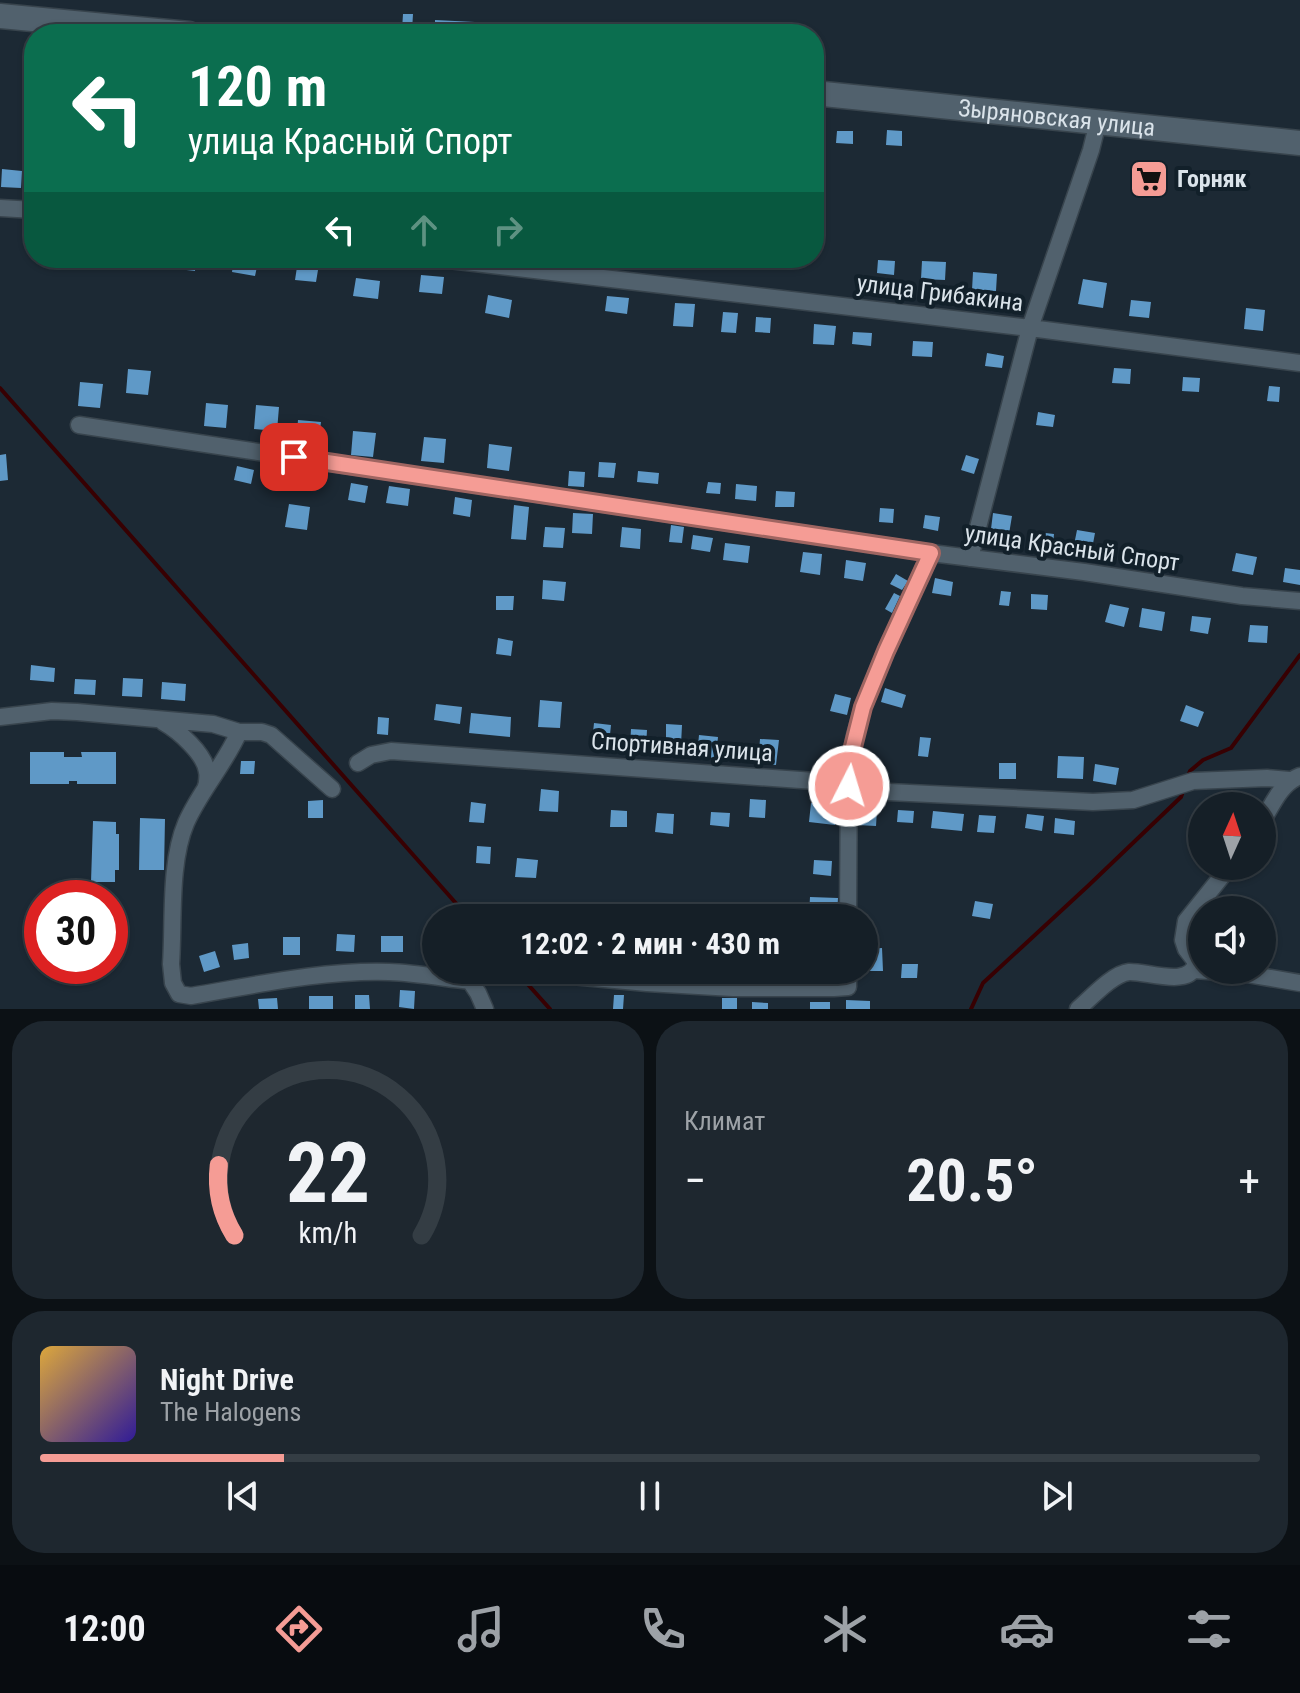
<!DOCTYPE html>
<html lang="ru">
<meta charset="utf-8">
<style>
:root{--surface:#151f27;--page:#1e272f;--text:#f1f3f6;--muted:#9da2a7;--line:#343d44;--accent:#f59c95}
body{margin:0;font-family:"Roboto Condensed",sans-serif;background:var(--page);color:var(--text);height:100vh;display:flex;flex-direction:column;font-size:30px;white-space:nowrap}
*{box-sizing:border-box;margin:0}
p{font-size:26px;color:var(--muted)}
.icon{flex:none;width:44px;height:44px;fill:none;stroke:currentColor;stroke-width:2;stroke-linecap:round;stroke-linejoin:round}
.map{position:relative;height:1009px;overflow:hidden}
.side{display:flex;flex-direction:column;gap:12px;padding:12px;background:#0c1115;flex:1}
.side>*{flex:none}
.guide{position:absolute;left:24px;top:24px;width:800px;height:244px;border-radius:32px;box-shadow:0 2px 6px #0004,0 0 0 2px var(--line);background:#0b6e4f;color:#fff;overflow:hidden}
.needle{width:52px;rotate:3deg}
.tools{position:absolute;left:1188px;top:792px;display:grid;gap:16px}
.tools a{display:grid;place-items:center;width:88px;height:88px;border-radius:50%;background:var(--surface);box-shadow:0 2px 6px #0004,0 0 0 2px var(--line);font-size:40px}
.speed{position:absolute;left:24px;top:880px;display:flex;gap:16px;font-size:40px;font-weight:700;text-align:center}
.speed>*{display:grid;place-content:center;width:104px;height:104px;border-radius:50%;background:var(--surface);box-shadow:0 2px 6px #0004,0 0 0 2px var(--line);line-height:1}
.speed .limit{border:12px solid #d22;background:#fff;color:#111}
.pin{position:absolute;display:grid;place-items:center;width:68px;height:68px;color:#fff;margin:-34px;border-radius:16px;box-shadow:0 4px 12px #0006}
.me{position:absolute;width:88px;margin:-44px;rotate:5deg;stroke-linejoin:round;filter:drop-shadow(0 0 6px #0008)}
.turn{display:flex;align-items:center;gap:28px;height:168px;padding:0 32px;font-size:36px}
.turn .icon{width:104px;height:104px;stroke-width:2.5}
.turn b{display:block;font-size:56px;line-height:68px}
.lanes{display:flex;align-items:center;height:76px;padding:0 32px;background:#0003;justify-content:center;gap:40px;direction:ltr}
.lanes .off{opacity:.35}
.big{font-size:60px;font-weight:700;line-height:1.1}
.side .card{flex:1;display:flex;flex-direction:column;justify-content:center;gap:12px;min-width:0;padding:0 28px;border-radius:32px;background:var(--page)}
.side .dial{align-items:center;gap:0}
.dial svg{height:208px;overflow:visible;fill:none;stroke:var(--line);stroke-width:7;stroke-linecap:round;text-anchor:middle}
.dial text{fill:var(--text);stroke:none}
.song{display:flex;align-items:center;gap:24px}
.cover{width:96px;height:96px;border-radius:12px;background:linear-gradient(135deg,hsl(40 70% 55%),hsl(250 70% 35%))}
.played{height:8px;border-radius:4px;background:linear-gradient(90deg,var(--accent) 20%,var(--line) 20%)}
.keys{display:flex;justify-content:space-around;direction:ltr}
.heat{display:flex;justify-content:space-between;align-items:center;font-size:44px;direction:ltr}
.side .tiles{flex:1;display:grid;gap:12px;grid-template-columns:1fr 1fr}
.card:last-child{grid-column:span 2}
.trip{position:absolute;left:422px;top:904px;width:456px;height:80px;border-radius:40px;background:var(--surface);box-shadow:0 2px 6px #0004,0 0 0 2px var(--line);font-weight:700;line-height:80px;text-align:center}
.menu{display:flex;height:128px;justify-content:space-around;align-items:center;background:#080c10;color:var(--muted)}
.menu .icon{width:56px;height:56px}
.menu .current{color:var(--accent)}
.menu b{font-size:36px;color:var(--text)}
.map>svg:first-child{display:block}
</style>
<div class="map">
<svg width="1300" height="1009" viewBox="0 0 1300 1009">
<rect width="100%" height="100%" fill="#1c2934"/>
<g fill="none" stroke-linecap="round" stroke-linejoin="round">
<path stroke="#370002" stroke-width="4" d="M0 388 469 918
M1188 776 1190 771 1203 760 1231 748 1300 655
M515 970 550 1009
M971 1009 983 983 1089 885 1181 797 1184 788"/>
</g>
<path fill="#5f99c7" d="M403 14H413L412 31 402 30Z
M435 20 475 22 474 34H435Z
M887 130 902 131V146L886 145Z
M837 131H853V144L836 143Z
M1150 162 1162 164 1157 195 1145 194Z
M2 169 22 171 21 188 1 187Z
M179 258H196L195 271 178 269Z
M234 258 258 262 255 276 232 272Z
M775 258H797V267L774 265Z
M878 260 895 261 894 275 877 273Z
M922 261 946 262 945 280 921 279Z
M297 267 318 270 316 282 295 280Z
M973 272 997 274 996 291 972 290Z
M421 275 444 277 442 294 419 292Z
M356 278 380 281 378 299 353 296Z
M1083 279 1107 283 1103 308 1078 304Z
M488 295 512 300 509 318 485 313Z
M607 296 629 298 627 314 605 311Z
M1131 300 1151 302 1149 318 1129 316Z
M675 303 695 304 693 327 673 326Z
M1246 308 1265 310 1263 331 1244 329Z
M723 312 738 313 736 333 721 332Z
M756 317 771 318 770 333 755 332Z
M814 324 836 326 834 345 813 344Z
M853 332 872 333 871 346 852 344Z
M913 341 933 342 932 357 912 356Z
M987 353 1004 356 1002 368 985 366Z
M1114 368 1131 369 1130 384 1112 383Z
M128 369 151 371 148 395 126 393Z
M1183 377 1200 378 1199 392 1182 391Z
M80 382 103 384 100 408 78 406Z
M1269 386 1280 387 1279 402 1267 401Z
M206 403 228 405 226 428 204 426Z
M256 405 279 407 277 431 254 429Z
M1038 412 1055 415 1053 427 1036 425Z
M298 420 321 422 318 446 296 444Z
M353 431 376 433 373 457 351 455Z
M424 437 446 439 444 463 421 461Z
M489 444 512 447 509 471 487 468Z
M6 454 8 480 0 481V455Z
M966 455 979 459 974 474 961 470Z
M599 462 616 463 614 478 598 477Z
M237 466 254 470 251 484 234 480Z
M569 471 585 472 584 487 568 486Z
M638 471 659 473 658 484 637 482Z
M272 474 282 476 280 490 269 488Z
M708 482 721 483 720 494 706 493Z
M351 483 368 486 365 503 348 500Z
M736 484 757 486 756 501 735 499Z
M389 486 410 489 408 506 386 503Z
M776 491 795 492 794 507H775Z
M455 497 472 500 470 517 453 514Z
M289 504 310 507 307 530 285 527Z
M514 505 529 507 526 540 511 539Z
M880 508 894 509 893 523 879 522Z
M573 513 593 514 592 534 572 533Z
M993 513 1012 516 1008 540 990 537Z
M925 515 940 517 938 531 923 528Z
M671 525 684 527 682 543 669 542Z
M545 527 565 528 563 548 543 547Z
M622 527 641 529 640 549 620 547Z
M1077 530 1095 533 1092 549 1074 545Z
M1037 532 1054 534 1053 545 1036 544Z
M693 535 713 538 710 552 691 549Z
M725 543 750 546 748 563 723 560Z
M803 552 822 554 820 575 800 572Z
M1236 553 1257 557 1253 575 1232 571Z
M846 560 866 563 863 581 844 578Z
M1285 568 1300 570V585L1283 582Z
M896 574 908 581 902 590 890 584Z
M935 578 953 582 951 596 932 593Z
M543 580 566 582 564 601 542 599Z
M1001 591 1011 592 1009 606 999 605Z
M894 593 900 596 892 613 885 609Z
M1031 594 1048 595 1047 610 1031 609Z
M496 596H514L513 610H496Z
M1110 604 1129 608 1124 627 1105 622Z
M1142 608 1165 612 1162 631 1139 627Z
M1192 616 1211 618 1208 634 1190 631Z
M1250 625 1268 626 1267 643 1248 642Z
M498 638 513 641 511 656 496 654Z
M31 665 55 668 54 682 30 680Z
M123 678 143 679 142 697 122 696Z
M75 679 96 680 95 695 74 694Z
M162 682 186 684 185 701 161 699Z
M885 688 906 695 902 708 881 702Z
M835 694 851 698 847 715 830 711Z
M540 700 562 702 560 728 538 727Z
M436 704 462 707 460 724 434 720Z
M1186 705 1204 712 1198 727 1180 721Z
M471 713 511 717 510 737 469 733Z
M378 717 389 718 388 735 377 734Z
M594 723 611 725 609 744 592 742Z
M666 724 682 725 681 745 666 744Z
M631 729 647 730 646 748 630 747Z
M699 735 718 737 716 758 697 756Z
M920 737 931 738 928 757 918 756Z
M760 739 779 740 776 765 758 763Z
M30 752H64V757H82L81 752H116V784H77V781H69V784H30Z
M1058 756 1084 757 1083 779 1057 778Z
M861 757 879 758 878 776 859 774Z
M241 761H255L254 774H240Z
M999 763H1016V779H999Z
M1095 764 1119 768 1116 785 1093 781Z
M541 789 559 791 558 812 539 811Z
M750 799 766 800 765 818 749 817Z
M323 800V818H308V801Z
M471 802 486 804 484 823 469 822Z
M811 803 837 806 835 825 809 822Z
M857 809 877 810 876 826 857 825Z
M611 810 627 811V827H610Z
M898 810 914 811 913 823 897 822Z
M933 811 964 814 962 831 931 828Z
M711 812 730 813 729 827 710 825Z
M657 813 674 814 673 834 655 832Z
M1027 814 1044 816 1042 831 1025 828Z
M979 815 996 816 994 833 977 832Z
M140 818 165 819 164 870H139Z
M1055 818 1075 821 1074 835 1054 833Z
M93 821 116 822V834H119V870H115V882H91Z
M477 846 491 847 490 864 476 863Z
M517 858 538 860 536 878 515 877Z
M814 860 832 861 831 876 813 874Z
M810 897 838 898 837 915 809 914Z
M975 901 993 904 990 919 972 916Z
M32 922H42V954H32Z
M110 922H117V954H110Z
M337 934 355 935 354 952 336 951Z
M381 936H403V952H381Z
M283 937H300V955H283Z
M248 943 249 958 234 960 232 945Z
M882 948 883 971H864V949Z
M215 951 220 967 204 972 199 956Z
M902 964H918L917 978H901Z
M785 970H806V977L784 976Z
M400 990 415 991 414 1009 399 1007Z
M355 995H369L370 1009H355Z
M614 995H624L623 1009H613Z
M309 996H333V1009H309Z
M277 998 278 1009H259L258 999Z
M722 998H737V1009H722Z
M846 1000 870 1001V1009H846Z
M752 1002 768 1003V1009H752Z
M810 1002H830V1009H810Z"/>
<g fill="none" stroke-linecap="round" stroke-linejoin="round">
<defs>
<path id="street" d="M0 208 34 210
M432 258 1030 328 1300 363
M79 425 931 553 1084 572 1242 596 1300 601
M970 558 1030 328 1091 150 1098 122
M0 717 52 711 77 712 213 724 239 732H262L271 735 332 789
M163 722C179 731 205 754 207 772 208 774 207 784 206 786
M239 732C225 764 200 791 186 823 169 863 174 921 171 964L173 983 179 994 191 996C256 985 322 970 389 972 416 973 443 978 470 981L478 993 485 1009
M358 763 371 755 391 751 829 782 868 791 1093 802 1133 800 1193 781 1267 778 1289 780
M1262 822C1272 805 1281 783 1300 776
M848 918 849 763 855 735 863 707 886 651 931 553
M1195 970 1247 974 1300 983
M540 973 647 983 733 988H834L848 987V970
M1078 1009C1091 998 1112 974 1129 972 1147 971 1192 989 1196 962L1186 949 1183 940 1186 921 1230 866"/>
<g id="secondary">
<path d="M0 16 189 34"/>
<path id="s1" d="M814 93 1300 143"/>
</g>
</defs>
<use href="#street" stroke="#38444d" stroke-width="19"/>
<use href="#secondary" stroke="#38444d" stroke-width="27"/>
<use href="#street" stroke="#51616d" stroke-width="16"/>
<use href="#secondary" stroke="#51616d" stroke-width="24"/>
</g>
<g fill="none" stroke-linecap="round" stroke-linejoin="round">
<defs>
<path id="route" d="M294 457 931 553 886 651 863 707 849 763V786"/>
</defs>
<use href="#route" stroke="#9f6561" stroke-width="20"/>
<use href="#route" stroke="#f59c95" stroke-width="14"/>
</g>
<defs>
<symbol id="supermarket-square" viewBox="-11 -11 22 22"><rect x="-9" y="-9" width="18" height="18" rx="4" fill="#f59c95" stroke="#12202a"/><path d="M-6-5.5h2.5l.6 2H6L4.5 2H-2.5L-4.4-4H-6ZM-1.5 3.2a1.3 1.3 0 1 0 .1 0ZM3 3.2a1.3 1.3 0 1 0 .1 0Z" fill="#111"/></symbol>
</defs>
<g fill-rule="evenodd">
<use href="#supermarket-square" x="1127" y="157" width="44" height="44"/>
</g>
<g text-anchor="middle" stroke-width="8" stroke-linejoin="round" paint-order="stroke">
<g font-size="24" fill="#dae3ea" stroke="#12202a">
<text dy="8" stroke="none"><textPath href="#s1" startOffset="244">Зыряновская улица</textPath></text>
<text transform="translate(940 293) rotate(7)" y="8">улица Грибакина</text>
<text transform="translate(1072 548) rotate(8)" y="8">улица Красный Спорт</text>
<text transform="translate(682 747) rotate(4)" y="8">Спортивная улица</text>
</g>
<g font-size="24" font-weight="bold" fill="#dae3ea" stroke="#12202a" text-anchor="start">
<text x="1177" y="187">Горняк</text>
</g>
</g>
</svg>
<div class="tools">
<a><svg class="needle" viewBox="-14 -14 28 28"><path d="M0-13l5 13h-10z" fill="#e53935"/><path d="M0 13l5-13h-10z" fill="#9da2a7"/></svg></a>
<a><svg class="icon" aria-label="sound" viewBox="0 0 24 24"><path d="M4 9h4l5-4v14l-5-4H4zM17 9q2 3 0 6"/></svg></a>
</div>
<div class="speed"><div class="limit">30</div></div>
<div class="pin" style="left:294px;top:457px;background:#d93025"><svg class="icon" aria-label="arrive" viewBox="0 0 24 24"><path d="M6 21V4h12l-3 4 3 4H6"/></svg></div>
<svg class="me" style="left:849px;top:786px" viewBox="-20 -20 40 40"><circle r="17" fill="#f59c95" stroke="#fff" stroke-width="3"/><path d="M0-11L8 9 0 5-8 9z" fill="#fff"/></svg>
<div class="trip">12:02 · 2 мин · 430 m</div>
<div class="guide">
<div class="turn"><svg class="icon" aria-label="left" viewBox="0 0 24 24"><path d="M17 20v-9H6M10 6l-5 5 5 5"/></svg><div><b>120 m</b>улица Красный Спорт</div></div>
<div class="lanes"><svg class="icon" aria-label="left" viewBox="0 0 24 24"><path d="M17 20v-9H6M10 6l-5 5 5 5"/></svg><svg class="icon off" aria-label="ahead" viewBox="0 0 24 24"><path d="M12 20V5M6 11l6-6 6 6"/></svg><svg class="icon off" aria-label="right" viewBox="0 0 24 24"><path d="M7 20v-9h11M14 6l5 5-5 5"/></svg></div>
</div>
</div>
<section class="side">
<div class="tiles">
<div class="card dial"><svg viewBox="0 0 100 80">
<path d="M14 69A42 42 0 1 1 86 69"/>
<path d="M14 69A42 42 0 0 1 8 42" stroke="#f59c95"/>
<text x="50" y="56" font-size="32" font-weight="700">22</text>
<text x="50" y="72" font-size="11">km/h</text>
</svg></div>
<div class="card"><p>Климат</p>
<div class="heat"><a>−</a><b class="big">20.5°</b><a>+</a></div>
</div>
<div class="card">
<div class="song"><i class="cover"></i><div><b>Night Drive</b><p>The Halogens</p></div></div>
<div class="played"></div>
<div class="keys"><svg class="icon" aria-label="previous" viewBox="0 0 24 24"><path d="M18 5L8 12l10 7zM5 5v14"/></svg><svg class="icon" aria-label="pause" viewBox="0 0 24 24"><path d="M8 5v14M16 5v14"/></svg><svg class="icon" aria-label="next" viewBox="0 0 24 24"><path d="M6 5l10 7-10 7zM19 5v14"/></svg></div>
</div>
</div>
</section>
<nav class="menu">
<b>12:00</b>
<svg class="icon current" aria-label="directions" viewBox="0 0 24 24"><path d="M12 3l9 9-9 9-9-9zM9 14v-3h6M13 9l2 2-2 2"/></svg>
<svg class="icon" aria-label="music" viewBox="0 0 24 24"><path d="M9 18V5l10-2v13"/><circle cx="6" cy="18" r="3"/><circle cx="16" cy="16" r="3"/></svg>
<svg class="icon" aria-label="phone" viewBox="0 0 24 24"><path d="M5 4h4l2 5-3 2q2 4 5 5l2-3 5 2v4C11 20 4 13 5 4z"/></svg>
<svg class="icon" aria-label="climate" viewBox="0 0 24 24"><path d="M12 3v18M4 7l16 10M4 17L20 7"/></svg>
<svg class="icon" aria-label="car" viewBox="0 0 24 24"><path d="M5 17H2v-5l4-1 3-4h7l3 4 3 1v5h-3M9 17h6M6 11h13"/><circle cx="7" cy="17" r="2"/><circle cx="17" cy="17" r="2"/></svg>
<svg class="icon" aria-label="filters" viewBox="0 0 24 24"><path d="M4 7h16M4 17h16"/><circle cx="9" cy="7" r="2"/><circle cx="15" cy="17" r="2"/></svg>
</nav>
